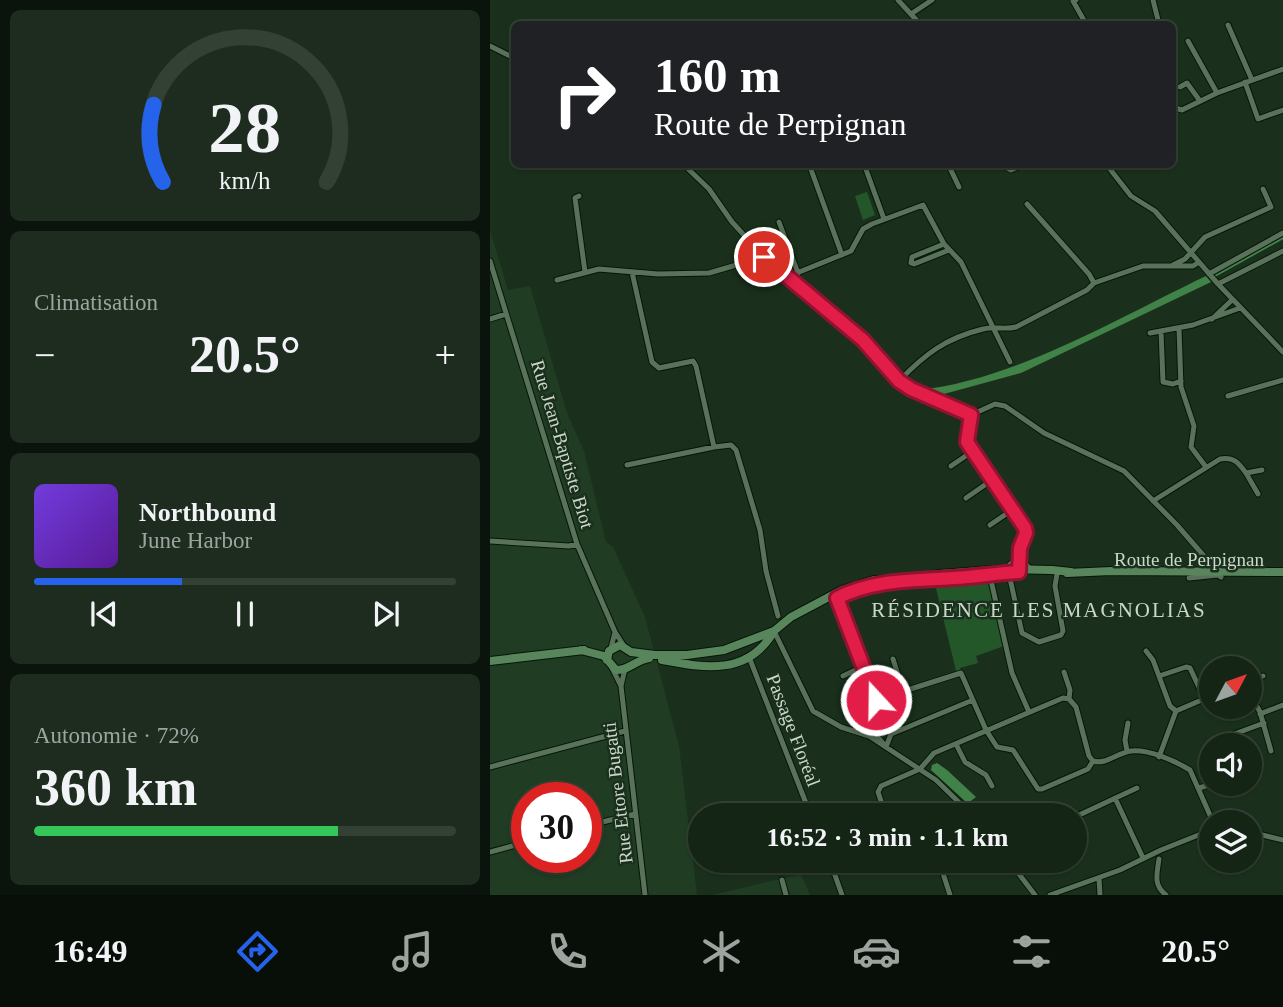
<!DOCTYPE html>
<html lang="fr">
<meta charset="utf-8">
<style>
:root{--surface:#142415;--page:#1d2c1e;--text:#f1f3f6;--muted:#9da4a0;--line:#334134;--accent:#2563eb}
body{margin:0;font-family:Georgia,serif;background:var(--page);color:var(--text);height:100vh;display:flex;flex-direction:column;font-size:26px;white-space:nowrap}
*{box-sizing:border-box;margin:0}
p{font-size:23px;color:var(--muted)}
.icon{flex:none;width:38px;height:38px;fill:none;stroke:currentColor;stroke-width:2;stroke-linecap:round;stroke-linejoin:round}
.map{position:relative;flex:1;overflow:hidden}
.drawer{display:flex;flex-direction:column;gap:10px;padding:10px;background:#0b140c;width:490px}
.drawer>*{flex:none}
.hud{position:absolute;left:21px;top:21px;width:665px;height:147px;border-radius:10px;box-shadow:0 2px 5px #0004,0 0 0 2px var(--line);background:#202124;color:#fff;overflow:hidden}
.needle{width:46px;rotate:49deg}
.controls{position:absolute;left:709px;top:656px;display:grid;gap:14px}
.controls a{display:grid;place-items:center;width:63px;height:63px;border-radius:50%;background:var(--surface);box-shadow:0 2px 5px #0004,0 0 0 2px var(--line);font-size:35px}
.speed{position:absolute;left:21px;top:782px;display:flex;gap:14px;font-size:35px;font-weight:700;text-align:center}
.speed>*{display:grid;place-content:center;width:91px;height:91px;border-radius:50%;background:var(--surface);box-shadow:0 2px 5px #0004,0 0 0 2px var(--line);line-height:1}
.speed .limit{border:10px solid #d22;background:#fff;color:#111}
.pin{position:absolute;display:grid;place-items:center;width:60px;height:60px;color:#fff;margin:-30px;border:4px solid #fff;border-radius:50%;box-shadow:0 2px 7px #0007}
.me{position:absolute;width:77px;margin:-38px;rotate:339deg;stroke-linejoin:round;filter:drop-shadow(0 0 5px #0008)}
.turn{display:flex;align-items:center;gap:24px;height:147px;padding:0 28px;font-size:32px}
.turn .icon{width:91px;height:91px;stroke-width:2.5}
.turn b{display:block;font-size:49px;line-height:60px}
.big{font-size:52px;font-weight:700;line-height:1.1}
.drawer .card{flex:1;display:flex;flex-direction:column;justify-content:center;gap:10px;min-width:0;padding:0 24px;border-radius:10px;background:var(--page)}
.drawer .dial{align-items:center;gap:0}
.dial svg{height:182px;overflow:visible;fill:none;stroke:var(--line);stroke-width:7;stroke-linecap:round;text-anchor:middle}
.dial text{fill:var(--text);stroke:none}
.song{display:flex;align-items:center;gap:21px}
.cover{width:84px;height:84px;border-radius:10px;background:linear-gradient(135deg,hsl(260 70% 55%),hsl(270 70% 35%))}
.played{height:7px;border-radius:4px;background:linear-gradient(90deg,var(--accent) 35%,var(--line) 35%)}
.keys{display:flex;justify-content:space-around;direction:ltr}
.heat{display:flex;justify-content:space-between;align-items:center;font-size:38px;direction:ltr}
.charge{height:10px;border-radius:5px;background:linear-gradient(90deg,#34c759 72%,var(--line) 0)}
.trip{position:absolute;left:198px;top:803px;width:399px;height:70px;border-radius:35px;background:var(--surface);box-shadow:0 2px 5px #0004,0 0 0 2px var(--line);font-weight:700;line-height:70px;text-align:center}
.tabs{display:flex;height:112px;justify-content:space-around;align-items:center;background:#080e08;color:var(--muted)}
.tabs .icon{width:49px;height:49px}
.tabs .selected{color:var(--accent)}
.tabs b{font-size:32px;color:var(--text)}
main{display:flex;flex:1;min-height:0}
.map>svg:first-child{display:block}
</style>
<main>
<section class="drawer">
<div class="card dial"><svg viewBox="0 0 100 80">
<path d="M14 69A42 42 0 1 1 86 69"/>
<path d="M14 69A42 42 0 0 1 10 35" stroke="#2563eb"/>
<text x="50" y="56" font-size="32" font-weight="700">28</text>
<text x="50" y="72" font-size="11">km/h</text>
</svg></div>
<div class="card"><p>Climatisation</p>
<div class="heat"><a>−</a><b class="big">20.5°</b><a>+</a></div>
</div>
<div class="card">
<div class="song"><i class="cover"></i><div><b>Northbound</b><p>June Harbor</p></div></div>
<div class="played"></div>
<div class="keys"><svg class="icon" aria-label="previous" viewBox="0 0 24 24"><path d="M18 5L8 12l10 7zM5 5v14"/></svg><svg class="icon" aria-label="pause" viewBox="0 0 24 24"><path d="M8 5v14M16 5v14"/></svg><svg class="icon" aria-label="next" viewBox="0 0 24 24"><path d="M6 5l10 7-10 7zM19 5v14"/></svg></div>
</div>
<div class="card"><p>Autonomie · 72%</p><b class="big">360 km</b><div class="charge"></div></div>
</section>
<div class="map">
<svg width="793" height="895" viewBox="0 0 793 895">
<rect width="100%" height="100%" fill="#1a301c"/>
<path fill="#203c23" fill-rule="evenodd" d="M0 230 18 290 40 286 77 413 94 451 116 542 123 547 155 617 189 746 207 895H0ZM37 798H96V858H37Z
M311 874 320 895H222Z"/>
<path fill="#23572a" d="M377 192 385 215 373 220 365 196Z
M445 579 446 583 498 580 514 646 486 656 488 663 470 668 471 673 467 675 444 580H442Z"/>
<path fill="#418249" d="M716 276 721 282 531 373 443 397 428 390C525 380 628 318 716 276Z
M447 763 457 770 486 797 478 803 475 801 441 770 442 765Z"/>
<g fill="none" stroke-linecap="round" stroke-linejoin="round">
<path stroke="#418249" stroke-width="2" d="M725 276 793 238"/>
<defs>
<path id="street" d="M408 0 430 24
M586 0 583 1 596 24
M663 0 669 24
M421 14 442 0
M738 25 762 80
M698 41 727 93
M0 46 24 58
M755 82 768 119 793 110
M690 87 697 83 710 101
M682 107 692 110 727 93 793 69
M193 164 219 189 242 222 274 257 373 340 409 381 421 389 481 415 505 404 515 406 554 433 634 471 687 525 727 571
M319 164 352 255
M374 164 394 219
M458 164 469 187
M510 164 521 170 535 164
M616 164 641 196 665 211 728 284 793 352
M89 196 85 198 95 272
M537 204 599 274 604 283
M289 222 308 273
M454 244 422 257 421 263 424 264 459 250
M0 261 87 544 125 632
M683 265 695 259 715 237 781 207 773 189
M142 272 162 362 169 368 203 361 206 366 224 447 241 445 246 450 270 530 276 571 288 616
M719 274 793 233
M297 277 361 251 373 229 382 224 433 205 454 244 471 262 520 362
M67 280 109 269 168 274 219 273 274 257
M728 284 793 251
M0 319 16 314
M722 319 742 300
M689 328 691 387 704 426 701 447 716 467
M671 331 673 382 683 384 691 381
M660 333 703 325 750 308
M409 381C435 354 456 338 493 329 504 326 515 330 526 327L597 290 604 283 653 266H703L709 262
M738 396 793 380
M481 415 477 442 535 528 536 533 530 548 529 571
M137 465 224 447
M461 466 483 451
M756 473 768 494
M476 498 502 480
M663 501 730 459C744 457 748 462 756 473L772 470
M500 525 522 510
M0 541 79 546 87 544
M516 569C525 557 531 557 540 569
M519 574 532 633 549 642 571 635 573 631 565 586 567 574
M500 576 522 673 539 712
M699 578 728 575 731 577
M347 599 386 697V700C367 715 385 733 396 747L401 734 483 700
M284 631 323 711 351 727 379 736 446 780 483 816
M121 648 125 632 134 646
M656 651 663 660 680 706 686 711 669 757
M259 657 321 816
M403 659 413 691
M122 668 131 686 135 669
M574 672 580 690 579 699
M353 676 374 666
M669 676 696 667 700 668 714 698
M760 681 773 676
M131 686 155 895
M760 693 770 712 781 751
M360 697 382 688
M386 700 471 673 496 730 507 747 523 750 548 789H552L598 769 603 761C616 765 627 753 641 751 659 749 685 761 700 770L723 822
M686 711 721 696
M770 714 793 705
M466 744 475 762 496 775 502 786
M728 746 731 739 774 723
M637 751 635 740 638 723
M0 767 135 731
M709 788 722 784
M625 798 653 858
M396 816 388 792 391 786 430 769 444 753 573 698 579 699 586 707 599 756 603 761
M587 816 647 788
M96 826 145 814
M760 832 793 840
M0 852 37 842
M669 859C667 874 663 885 676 895
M340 861 352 895
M449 861 460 895
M519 861 545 895
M609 878 610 895
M292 880 296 895
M560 895 630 870 671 850 721 830"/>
<path id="secondary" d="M577 573 621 571 793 572
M363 591 399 584
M91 650 114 656 126 670C138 671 146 660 159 658
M117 660 119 651 130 645 141 652 165 655H197L234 650 284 631 301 617 352 590 384 580 424 579 450 574 516 569 562 570 581 572
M172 660C215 668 258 676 284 631
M0 661 94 650"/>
</defs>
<use href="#street" stroke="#041806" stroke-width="7"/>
<use href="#secondary" stroke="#041806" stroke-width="10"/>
<use href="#street" stroke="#5a725b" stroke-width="5"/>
<use href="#secondary" stroke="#59855d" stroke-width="8"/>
</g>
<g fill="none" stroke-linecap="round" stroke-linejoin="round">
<defs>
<path id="route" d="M274 257 373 340 409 381 421 389 481 415 477 442 535 528 536 533 530 548 529 572C507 573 486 577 464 578 424 581 384 579 347 598L386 700"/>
</defs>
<use href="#route" stroke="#92132f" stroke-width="18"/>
<use href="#route" stroke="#e11d48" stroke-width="12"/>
</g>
<g text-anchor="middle" stroke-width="5" stroke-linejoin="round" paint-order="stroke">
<g font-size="19" fill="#cad7ca" stroke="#1a301c">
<text transform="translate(73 444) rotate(73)" y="7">Rue Jean-Baptiste Biot</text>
<text x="699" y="566">Route de Perpignan</text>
<text transform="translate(304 730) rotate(69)" y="7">Passage Floréal</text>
<text transform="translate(127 793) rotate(-97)" y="7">Rue Ettore Bugatti</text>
</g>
<g font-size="21" letter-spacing="2" fill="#cad7ca" stroke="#1a301c">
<text x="549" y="617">RÉSIDENCE LES MAGNOLIAS</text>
</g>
</g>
</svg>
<div class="controls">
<a><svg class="needle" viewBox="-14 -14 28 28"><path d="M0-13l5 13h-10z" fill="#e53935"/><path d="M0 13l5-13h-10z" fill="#9da4a0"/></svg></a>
<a><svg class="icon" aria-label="sound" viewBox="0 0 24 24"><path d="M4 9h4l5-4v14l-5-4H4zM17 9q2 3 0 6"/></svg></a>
<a><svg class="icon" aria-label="layers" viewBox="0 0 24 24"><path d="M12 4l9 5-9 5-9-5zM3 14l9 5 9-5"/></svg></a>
</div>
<div class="speed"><div class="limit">30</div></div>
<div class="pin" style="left:274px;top:257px;background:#d93025"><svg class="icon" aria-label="arrive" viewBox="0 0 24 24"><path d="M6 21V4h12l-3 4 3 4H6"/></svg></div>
<svg class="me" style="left:386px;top:700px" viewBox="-20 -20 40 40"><circle r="17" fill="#e11d48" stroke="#fff" stroke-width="3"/><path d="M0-11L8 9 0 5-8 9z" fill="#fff"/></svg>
<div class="trip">16:52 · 3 min · 1.1 km</div>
<div class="hud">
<div class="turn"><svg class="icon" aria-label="right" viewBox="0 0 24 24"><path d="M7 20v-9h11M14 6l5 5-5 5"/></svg><div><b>160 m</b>Route de Perpignan</div></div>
</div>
</div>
</main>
<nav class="tabs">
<b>16:49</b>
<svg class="icon selected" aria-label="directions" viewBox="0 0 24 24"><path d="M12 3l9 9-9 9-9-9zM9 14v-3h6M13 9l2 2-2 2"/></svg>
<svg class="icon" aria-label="music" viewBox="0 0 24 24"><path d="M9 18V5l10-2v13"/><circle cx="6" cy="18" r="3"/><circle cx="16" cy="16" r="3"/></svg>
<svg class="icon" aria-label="phone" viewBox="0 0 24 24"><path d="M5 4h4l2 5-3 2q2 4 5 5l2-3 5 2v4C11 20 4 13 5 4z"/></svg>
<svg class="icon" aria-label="climate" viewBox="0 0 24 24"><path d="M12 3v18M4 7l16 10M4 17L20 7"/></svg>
<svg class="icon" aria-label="car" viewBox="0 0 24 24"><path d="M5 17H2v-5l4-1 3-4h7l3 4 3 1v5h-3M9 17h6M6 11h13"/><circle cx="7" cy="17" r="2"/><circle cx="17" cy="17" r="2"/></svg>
<svg class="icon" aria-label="filters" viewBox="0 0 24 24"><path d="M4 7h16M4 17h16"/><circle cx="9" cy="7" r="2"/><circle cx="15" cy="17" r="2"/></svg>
<b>20.5°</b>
</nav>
